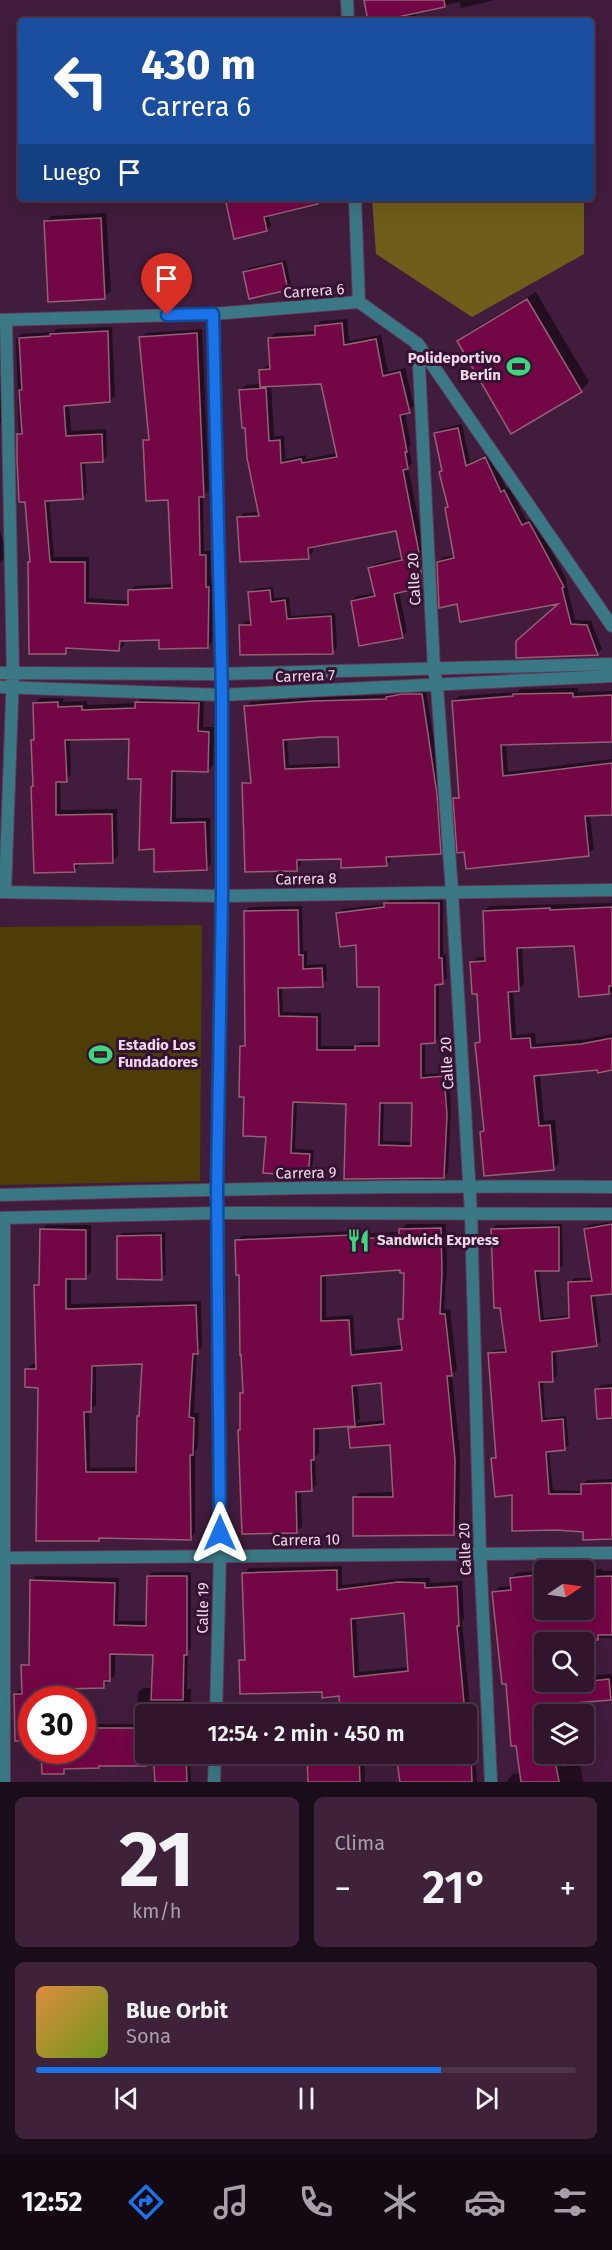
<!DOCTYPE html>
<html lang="es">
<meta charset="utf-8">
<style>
:root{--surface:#31152d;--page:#3d2239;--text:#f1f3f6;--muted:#a89faa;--line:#4c3449;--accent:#1a73e8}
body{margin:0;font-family:"Fira Sans",sans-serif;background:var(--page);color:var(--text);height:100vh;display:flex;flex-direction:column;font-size:22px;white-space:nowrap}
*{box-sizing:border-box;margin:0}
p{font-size:20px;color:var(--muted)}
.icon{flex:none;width:33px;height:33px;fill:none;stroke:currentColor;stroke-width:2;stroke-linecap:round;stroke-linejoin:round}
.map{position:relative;height:1782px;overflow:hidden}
.sheet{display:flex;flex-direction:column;gap:15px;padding:15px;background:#1b0c19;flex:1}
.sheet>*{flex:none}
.hud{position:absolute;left:18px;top:18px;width:576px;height:183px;border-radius:6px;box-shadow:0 6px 24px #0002,0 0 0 2px var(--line);background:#1a4fa0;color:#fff;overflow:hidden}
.needle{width:39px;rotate:77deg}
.fabs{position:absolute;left:534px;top:1560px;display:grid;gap:12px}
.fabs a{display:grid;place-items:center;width:60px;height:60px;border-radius:6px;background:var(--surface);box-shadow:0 6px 24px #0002,0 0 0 2px var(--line);font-size:30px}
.speed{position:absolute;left:18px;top:1686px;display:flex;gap:12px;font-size:30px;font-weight:700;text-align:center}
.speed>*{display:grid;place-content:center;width:78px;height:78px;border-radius:50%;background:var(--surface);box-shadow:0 6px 24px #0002,0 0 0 2px var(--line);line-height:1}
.speed .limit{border:9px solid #d22;background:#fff;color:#111}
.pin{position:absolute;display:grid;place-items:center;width:51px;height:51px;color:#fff;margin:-62px -26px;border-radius:50% 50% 50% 0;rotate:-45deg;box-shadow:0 0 6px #0007}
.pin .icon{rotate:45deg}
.me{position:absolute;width:66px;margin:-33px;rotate:0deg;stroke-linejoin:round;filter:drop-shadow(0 0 4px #0008)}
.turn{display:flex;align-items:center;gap:21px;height:126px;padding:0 24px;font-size:27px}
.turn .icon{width:78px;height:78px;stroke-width:2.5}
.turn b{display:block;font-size:42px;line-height:51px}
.then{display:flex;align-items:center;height:57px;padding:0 24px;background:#0003;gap:12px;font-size:22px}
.big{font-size:45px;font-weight:600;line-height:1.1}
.sheet .widget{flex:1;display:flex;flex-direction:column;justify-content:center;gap:9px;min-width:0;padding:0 21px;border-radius:9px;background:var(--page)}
.sheet .dial{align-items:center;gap:0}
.dial b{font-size:78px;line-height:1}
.song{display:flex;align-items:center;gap:18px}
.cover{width:72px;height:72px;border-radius:9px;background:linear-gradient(135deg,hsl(30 70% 55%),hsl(80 70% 35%))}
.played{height:6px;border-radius:3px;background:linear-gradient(90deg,var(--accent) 75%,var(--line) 75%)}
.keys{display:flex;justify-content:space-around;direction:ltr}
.heat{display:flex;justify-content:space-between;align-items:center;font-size:33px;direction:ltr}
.sheet .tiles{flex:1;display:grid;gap:15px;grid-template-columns:1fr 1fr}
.widget:last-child{grid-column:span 2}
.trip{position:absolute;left:135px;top:1704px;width:342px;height:60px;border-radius:6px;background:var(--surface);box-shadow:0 6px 24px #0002,0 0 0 2px var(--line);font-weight:600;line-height:60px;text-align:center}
.menu{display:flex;height:96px;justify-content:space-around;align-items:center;background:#140812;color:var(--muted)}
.menu .icon{width:42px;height:42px}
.menu .on{color:var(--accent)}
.menu b{font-size:27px;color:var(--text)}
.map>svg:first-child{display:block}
</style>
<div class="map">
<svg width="612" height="1782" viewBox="0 0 612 1782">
<rect width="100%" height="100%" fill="#411c3c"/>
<path fill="#4c3e06" d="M202 925 200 1181 0 1185V927Z"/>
<path fill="#6f5d19" d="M372 198H584V254L472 317 376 254Z"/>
<path fill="#0007" fill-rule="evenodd" d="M365 0H495L461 8 460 2 416 11 417 21H370Z
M226 198H296L268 214 271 226 266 230Z
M106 213 111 291 104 297 45 222 52 216Z
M286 260 291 285 287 289 245 272 249 268Z
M536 292 589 382 581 390 458 342 467 333Z
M347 319 349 341 381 335 388 372 405 368 414 406 405 412 411 445 409 448 412 463 408 467 425 553 426 581 421 586 399 591 407 632 402 637 352 601 357 596 376 593 370 569 375 564 402 557 398 529 313 545V552L308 557 239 518 244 513 259 512 241 390 246 385 261 384V371L266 366 272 365 270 338 275 333 317 331 316 326 321 321ZM322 383 338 453 306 459V455L285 459 284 436H274L271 385Z
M112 327 115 396 110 401 69 404 71 431 106 429 107 456 102 461 85 462 87 493 82 498 49 499 54 557H89V598L130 601 129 591 135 586 174 584 170 498 145 441 150 436 141 338 146 333 202 329 209 490 203 496 204 551H210L211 583H213L212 642 207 647 160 639H124V645L119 650 71 647 66 653 29 562 31 561 26 500 21 501 16 339 21 334 54 332 56 329Z
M0 334H3L5 419 0 423Z
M462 424 470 462 490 453 506 488 509 487 527 521 534 518 567 581 566 582 575 620 591 621 602 649 597 653 517 657 562 602 458 603 438 562 443 557 455 555 446 508 449 505 440 472 443 470 436 433 440 429Z
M0 530 7 556 0 562Z
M273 587 274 598 289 597 291 616 335 613 337 648 333 652 240 626 245 621H252L250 593 254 589Z
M578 688V692L612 691V740L506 743 508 772 612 759V814L590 815 594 849 588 854 455 799 460 793 453 701 459 696 518 692 520 689Z
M426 690 441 788 445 848 440 852 390 855 391 860 386 865 342 858 301 859V865L296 869 244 784 252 779 246 707 250 702 318 697 389 695 392 693ZM340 735 341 763 289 765 287 738Z
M142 697 204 699 203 727H214L213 765 208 770 176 769V818H210L211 863 206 869 155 848 143 778 131 737 70 739 71 775 66 780H60L61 810 117 809 118 856 113 862 79 863V865L74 871 34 785 35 704 40 698H63V702L87 701V705L137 703Z
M390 899H443V955L446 954 447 978 442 983H439V1037L435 1042H425V1074L449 1073 451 1109 448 1172 444 1177 346 1178 348 1102 297 1101 295 1149 314 1150 312 1170 308 1174 267 1136 246 1096 241 1047 246 1042 245 911 250 907 302 906 303 951H307V965L326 964 327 980 322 985 282 986 283 1012 321 1013V1046H356L361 1042H380L381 986 358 944 338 913 343 909 386 904ZM384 1102H414L412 1142 383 1141Z
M612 903V992L580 995 575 945 522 947 524 984 519 990H513L516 1035 535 1033 536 1044 588 1039 612 1034V1069L540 1074 544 1121 555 1120 559 1163 554 1169 481 1132 485 1128 477 1043 481 1039 478 992 472 963 477 957H486L484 911 490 906Z
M612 1222V1292L595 1294 601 1341 597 1345 556 1350 557 1376 553 1380 543 1381 545 1418 566 1416 569 1445 564 1449 549 1450 553 1490 583 1491V1485L587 1480 612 1479V1540H603V1538L584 1530 513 1493 493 1459 497 1455 489 1354 494 1350 507 1349 492 1229 496 1225 562 1224 563 1265 559 1269 539 1270 544 1318 571 1315 570 1283 574 1278H593L585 1229 589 1225Z
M406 1224H446L447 1266 444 1310 450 1309 457 1369 452 1374 460 1454 459 1528 453 1533 354 1498 359 1493 394 1492 391 1443 350 1428 353 1425 319 1427V1453L315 1457 316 1485 311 1490H301L302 1526 296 1532 241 1394 245 1390 240 1274 237 1241 242 1236 357 1231V1234L400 1232ZM401 1269 406 1272 404 1315 400 1320 403 1345 355 1350 353 1315 326 1317V1274ZM382 1381 385 1420 356 1423 360 1419 357 1384Z
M46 1225H91V1272L85 1278H71V1304L201 1301 202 1347 197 1352 194 1413H199L198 1448 195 1451V1533L190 1538 101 1537 99 1539 40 1386 27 1369 32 1364H37L36 1286 41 1281V1230ZM144 1363 140 1414 139 1416 138 1467 90 1468 89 1410 96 1405V1364Z
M165 1232 166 1274 162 1278 118 1237 122 1233Z
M612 1384V1417L597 1389 601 1385Z
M342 1566V1585L405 1578H430V1583L462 1581 464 1619 462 1621 477 1782H413L399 1760 398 1754H466V1714H341V1695L241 1661 246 1655 244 1574 249 1568ZM406 1611 409 1667 359 1672 356 1617Z
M555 1569V1570H544V1610H584V1570H561L601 1569 602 1571H612V1638L575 1637V1642H544V1682H584V1676L612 1674V1699L568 1702 562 1708 563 1714H544V1754H560L562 1767 580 1764 583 1782H507L512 1774 521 1773 494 1592 499 1587 512 1586 511 1578 517 1573Z
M153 1572H191V1649L188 1651 187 1689H191L190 1714H146V1754H194V1759L190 1763 191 1782H156L155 1765 101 1764 99 1767 68 1768 63 1772 44 1773 82 1750V1724H137L138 1693 143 1688H153L154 1653H115V1675L104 1686 66 1687V1700H32L14 1712V1695L19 1690H23V1666L31 1661V1581L36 1576 119 1578 118 1621H148V1576Z
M308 1754H364L365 1782H309Z"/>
<path fill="#730746" stroke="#956076" stroke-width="1.5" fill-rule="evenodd" d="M364 0H444L445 7 379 21H368Z
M225 198H317L318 204 264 217 267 231 234 239Z
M101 218 105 299 48 302 44 221Z
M282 263 288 290 249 299 243 272Z
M527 299 582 392 511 434 457 341Z
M342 323 344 345 376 339 383 376 400 372 410 413 400 415 407 452H405L408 469 403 470 420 558 422 587 394 594 403 638 359 646 351 601 375 596 368 568 402 560 396 531 308 548 309 559 240 562 237 517 259 516 247 458 245 428H242L239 390 266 388 269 441 280 440 281 463 301 459 302 463 337 457 321 384 260 387 259 370 270 369 268 338 315 335V326Z
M108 331 110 402 64 406 66 436 102 434 103 462 81 463 83 499 45 501 50 562H85V603L128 605V590L172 588 168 500 146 501 143 440H149L139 337 197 333 204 497H199L200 555H206V587H209L208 648 159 649V640L120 641 119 651 66 648V654H29L28 562H30L25 502H19L17 459V434H22L19 390H22L19 338 50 336V334Z
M458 428 466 466 485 457 501 492 504 490 522 525 529 522 564 587 562 588 571 624 587 625 598 655 516 658V641L558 604 460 622 457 604 439 608 437 562 454 558 445 508 448 507 439 472 442 471 434 433Z
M270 590 271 602 285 600 287 619 331 616 333 654 240 655 239 625H251L248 592Z
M573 693V697L612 695V742L501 745 503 776 612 763V815L585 816 589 856 466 869 464 852 457 853 453 798H459L452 701 513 696V694Z
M402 694H422L437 794 441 854 386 857 387 866 341 868V859L297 860V871L245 872 242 783H251L244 706 313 701 386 699V697ZM322 737H338L339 767 285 769 283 740Z
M58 702V707L82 706V710L135 708V702L199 703 198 731 209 732 208 772 172 771 171 823 205 822 207 870 154 872V849L139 850 141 779H128L129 739 65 740 67 782H56V815L112 814 113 863 74 864 75 872 34 873 31 787 33 786 31 740H34L33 703Z
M384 903H439V958H442L443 984 435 985V1043L421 1044V1078L444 1076 447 1115 444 1178 344 1179 346 1104 293 1102 291 1153 310 1154 308 1176 263 1173 266 1137 243 1136 244 1097H239L240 1046H245L244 911 298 910 299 955H303V969L322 968 323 987 278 988 279 1016 317 1017V1050H355V1046H379V987H357L356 945 340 947 336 913 384 907ZM380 1103H412L411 1146 379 1145Z
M612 907V986H609V994L579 997 574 946 517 948 519 991 508 992 511 1039 530 1038 531 1048 581 1044 612 1038V1070L598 1073 597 1070 534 1076 539 1126 550 1125 554 1170 484 1176 480 1132 484 1131 475 1043 480 1042 477 994H472L470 962 485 961 483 911 550 908V910Z
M612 1224V1294L591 1296 597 1346 552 1352 553 1382H539L542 1421 563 1419 565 1450 546 1452 549 1494H581V1484L612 1483V1539L583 1540V1532L556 1530 512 1531V1495L495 1497 491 1458H496L488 1353 506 1352 500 1308H494L491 1229 559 1227V1271H535L540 1321 569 1318 568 1282 592 1281 584 1229Z
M441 1228 442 1273 440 1314H445L452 1376H447L455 1460 454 1535 353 1536V1497H393L390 1445 350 1448 348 1428 384 1424 381 1383 352 1386 355 1426 314 1429V1460H311L312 1491 296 1492 297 1533 242 1534 238 1430H240V1393H243L241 1355H240L239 1275H236L235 1240 352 1235V1239L399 1237V1229ZM400 1270V1273H404L403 1319H398L402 1350 351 1355 349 1320 321 1321V1276Z
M40 1229 86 1230V1279H66V1309L196 1305 198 1354H193L189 1417 194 1418 193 1455H190L191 1540 99 1538V1541H36L38 1388 25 1387V1369H36L34 1285H39ZM142 1364 139 1416H137L136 1472H86L84 1412H91L92 1366Z
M161 1235 162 1280 117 1279V1236Z
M612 1388V1418L597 1419 595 1389Z
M337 1570V1590L398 1582 425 1583V1588L457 1586 459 1626H457L465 1714H420L419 1704 373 1709V1714H340L339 1696 322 1698V1692L240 1694 239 1660H245L242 1573ZM404 1613 408 1671 354 1677 351 1619Z
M544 1574V1610H584V1577L612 1576V1635H598V1640L557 1639V1642H544V1686L609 1679 611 1700 562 1704 563 1710H557V1714H544V1755L554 1754 559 1782H521L516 1746H511L506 1684H502L492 1592 511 1590 510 1578Z
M147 1576H187V1655H184L183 1700H151L153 1655 110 1654V1681H104V1688L62 1689V1700H32V1741H15L14 1694H22L21 1665H29L30 1580 115 1583 114 1625 146 1626Z
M82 1728H146V1766H99V1768L64 1769V1774H42L41 1750H82Z
M153 1754H186L187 1782H155Z
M307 1754H359L360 1782H308Z
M396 1754H471L472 1782H400Z"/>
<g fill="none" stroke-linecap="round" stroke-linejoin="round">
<defs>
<path id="minor" d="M347 0 348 21
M355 198 359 302
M213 314 222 695V896L217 1189 220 1555 216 1714
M0 320 213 314 359 302 418 344 612 626
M418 344 434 669 437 686 452 892 471 1213 480 1553 491 1782
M0 673 221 674 612 664
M0 687 222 695 612 676
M0 892 222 896 612 890
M5 892 13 673 6 320
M0 1558 612 1553
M4 1782V1218
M214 1782 215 1754"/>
<path id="tertiary" d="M0 1195C204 1189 408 1185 612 1187
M0 1218 218 1213 612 1214"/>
</defs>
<use href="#minor" stroke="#5d3a58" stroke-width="14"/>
<use href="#tertiary" stroke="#5d3a58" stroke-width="14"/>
<use href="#minor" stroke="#3b7885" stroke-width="12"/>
<use href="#tertiary" stroke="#3b7885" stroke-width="12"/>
</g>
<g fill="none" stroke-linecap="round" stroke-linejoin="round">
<defs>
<path id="route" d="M167 315 213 314 222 695V896L217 1189 220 1533"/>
</defs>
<use href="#route" stroke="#114b97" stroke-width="15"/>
<use href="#route" stroke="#1a73e8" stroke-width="10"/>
</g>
<defs>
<symbol id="stadium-bare" viewBox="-9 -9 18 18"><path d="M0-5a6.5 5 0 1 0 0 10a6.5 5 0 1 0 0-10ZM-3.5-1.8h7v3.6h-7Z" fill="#3cd77e" stroke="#361232" stroke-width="2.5" paint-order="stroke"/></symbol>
<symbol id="restaurant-bare" viewBox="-9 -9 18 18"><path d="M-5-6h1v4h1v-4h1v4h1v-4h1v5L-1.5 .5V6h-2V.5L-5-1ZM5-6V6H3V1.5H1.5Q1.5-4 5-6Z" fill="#3cd77e" stroke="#361232" stroke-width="2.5" paint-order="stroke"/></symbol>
</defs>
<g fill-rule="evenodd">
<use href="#stadium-bare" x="502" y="350" width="33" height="33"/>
<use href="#stadium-bare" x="84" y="1038" width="33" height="33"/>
<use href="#restaurant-bare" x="342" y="1224" width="33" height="33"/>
</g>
<g text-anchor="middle" stroke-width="6" stroke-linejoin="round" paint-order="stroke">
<g font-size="15" fill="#f0d7ea" stroke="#361232">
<text transform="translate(314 291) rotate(-4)" y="5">Carrera 6</text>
<text transform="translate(414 579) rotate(-93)" y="5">Calle 20</text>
<text transform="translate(305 676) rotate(-2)" y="5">Carrera 7</text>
<text transform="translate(306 879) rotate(-1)" y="5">Carrera 8</text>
<text transform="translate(447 1063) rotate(-93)" y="5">Calle 20</text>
<text transform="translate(306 1173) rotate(-1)" y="5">Carrera 9</text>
<text transform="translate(306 1540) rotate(-1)" y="5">Carrera 10</text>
<text transform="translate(465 1549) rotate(-92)" y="5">Calle 20</text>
<text transform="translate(203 1608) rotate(-89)" y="5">Calle 19</text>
</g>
<g font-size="15" font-weight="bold" fill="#f0d7ea" stroke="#361232" text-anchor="start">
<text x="501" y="363" text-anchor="end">Polideportivo<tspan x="501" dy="17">Berlín</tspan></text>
<text x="118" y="1050">Estadio Los<tspan x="118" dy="17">Fundadores</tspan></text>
<text x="377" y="1245">Sandwich Express</text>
</g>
</g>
</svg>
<div class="fabs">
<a><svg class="needle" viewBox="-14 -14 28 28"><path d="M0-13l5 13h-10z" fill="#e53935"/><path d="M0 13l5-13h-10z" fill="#a89faa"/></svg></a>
<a><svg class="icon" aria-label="search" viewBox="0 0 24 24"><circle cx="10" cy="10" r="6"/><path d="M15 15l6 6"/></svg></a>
<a><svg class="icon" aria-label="layers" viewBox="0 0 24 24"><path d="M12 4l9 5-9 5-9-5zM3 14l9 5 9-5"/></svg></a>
</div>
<div class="speed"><div class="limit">30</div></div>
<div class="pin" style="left:167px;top:315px;background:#d93025"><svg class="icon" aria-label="arrive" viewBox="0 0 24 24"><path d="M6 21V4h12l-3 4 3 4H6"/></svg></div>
<svg class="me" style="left:220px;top:1533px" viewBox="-20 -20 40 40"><path d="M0-17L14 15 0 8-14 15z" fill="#1a73e8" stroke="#fff" stroke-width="4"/></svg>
<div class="trip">12:54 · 2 min · 450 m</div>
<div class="hud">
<div class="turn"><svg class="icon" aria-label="left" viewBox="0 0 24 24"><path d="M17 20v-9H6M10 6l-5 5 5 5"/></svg><div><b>430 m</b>Carrera 6</div></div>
<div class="then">Luego<svg class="icon" aria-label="arrive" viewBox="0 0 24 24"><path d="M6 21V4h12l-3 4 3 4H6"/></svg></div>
</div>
</div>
<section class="sheet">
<div class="tiles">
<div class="widget dial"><b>21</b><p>km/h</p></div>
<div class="widget"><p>Clima</p>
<div class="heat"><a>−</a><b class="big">21°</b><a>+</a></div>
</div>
<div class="widget">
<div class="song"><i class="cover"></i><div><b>Blue Orbit</b><p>Sona</p></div></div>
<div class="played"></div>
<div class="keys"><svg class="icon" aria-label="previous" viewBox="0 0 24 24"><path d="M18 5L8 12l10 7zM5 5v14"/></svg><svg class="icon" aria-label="pause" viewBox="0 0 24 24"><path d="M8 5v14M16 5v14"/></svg><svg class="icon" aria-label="next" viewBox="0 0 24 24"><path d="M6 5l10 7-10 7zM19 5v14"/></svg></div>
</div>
</div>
</section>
<nav class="menu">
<b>12:52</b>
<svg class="icon on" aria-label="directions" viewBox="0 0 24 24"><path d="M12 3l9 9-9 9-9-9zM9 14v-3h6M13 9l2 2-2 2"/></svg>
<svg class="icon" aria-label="music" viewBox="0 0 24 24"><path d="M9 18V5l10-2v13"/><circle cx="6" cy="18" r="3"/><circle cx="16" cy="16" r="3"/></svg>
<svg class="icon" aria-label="phone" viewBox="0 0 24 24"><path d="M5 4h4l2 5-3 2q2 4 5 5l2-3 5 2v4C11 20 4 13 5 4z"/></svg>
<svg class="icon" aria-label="climate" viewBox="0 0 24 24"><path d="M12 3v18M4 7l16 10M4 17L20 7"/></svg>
<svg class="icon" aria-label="car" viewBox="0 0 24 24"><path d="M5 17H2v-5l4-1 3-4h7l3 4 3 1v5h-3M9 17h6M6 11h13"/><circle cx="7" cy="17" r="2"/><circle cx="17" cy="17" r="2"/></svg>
<svg class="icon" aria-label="filters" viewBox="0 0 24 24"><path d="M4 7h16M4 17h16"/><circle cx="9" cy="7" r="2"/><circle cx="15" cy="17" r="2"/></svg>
</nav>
